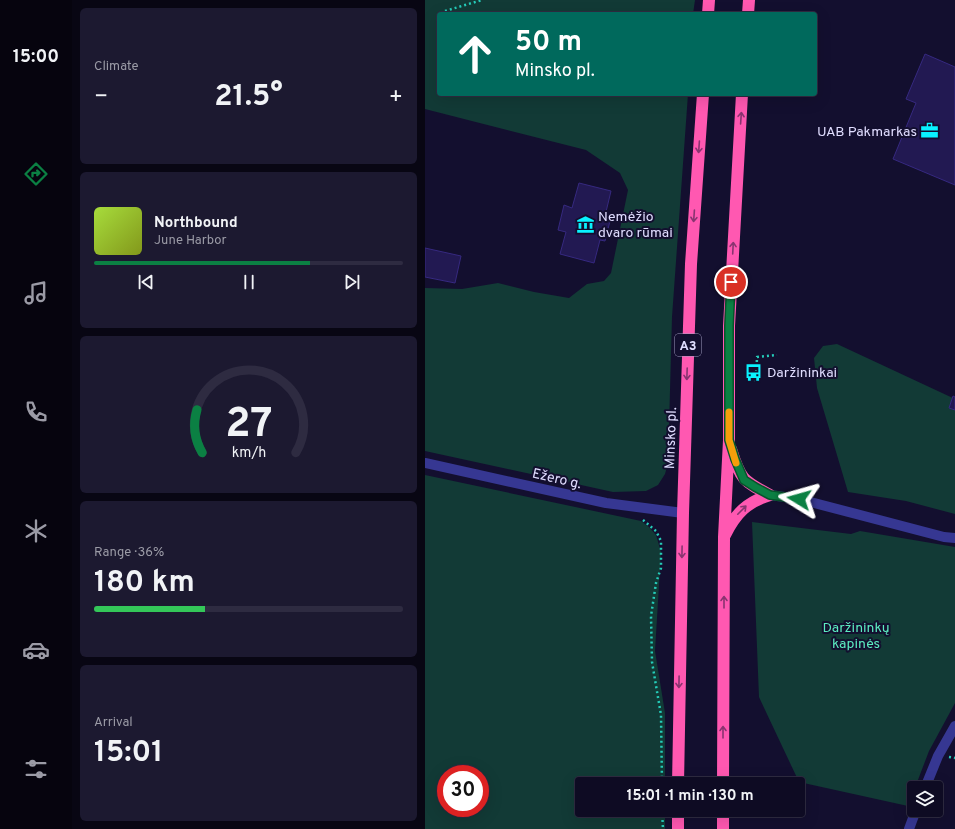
<!DOCTYPE html>
<meta charset="utf-8">
<style>
:root{--surface:#0e0b23;--page:#1c1930;--text:#f1f3f6;--muted:#9b9ba6;--line:#2e2b41;--accent:#0b8043}
body{margin:0;font-family:Overpass,sans-serif;background:var(--page);color:var(--text);height:100vh;display:flex;flex-direction:column;font-size:15px;white-space:nowrap}
*{box-sizing:border-box;margin:0}
p{font-size:13px;color:var(--muted)}
.icon{flex:none;width:22px;height:22px;fill:none;stroke:currentColor;stroke-width:2;stroke-linecap:round;stroke-linejoin:round}
.map{position:relative;flex:1;overflow:hidden}
.drawer{display:flex;flex-direction:column;gap:8px;padding:8px;background:#080613;width:353px}
.drawer>*{flex:none}
.top-card{position:absolute;left:12px;top:12px;width:380px;height:84px;border-radius:4px;box-shadow:0 4px 16px #0002,0 0 0 1px var(--line);background:#00695c;color:#fff;overflow:hidden}
.controls{position:absolute;left:482px;top:781px;display:grid;gap:8px}
.controls a{display:grid;place-items:center;width:36px;height:36px;border-radius:4px;background:var(--surface);box-shadow:0 4px 16px #0002,0 0 0 1px var(--line);font-size:20px}
.speed{position:absolute;left:12px;top:765px;display:flex;gap:8px;font-size:20px;font-weight:700;text-align:center}
.speed>*{display:grid;place-content:center;width:52px;height:52px;border-radius:50%;background:var(--surface);box-shadow:0 4px 16px #0002,0 0 0 1px var(--line);line-height:1}
.speed .limit{border:6px solid #d22;background:#fff;color:#111}
.pin{position:absolute;display:grid;place-items:center;width:34px;height:34px;color:#fff;margin:-17px;border:2px solid #fff;border-radius:50%;box-shadow:0 1px 4px #0007}
.me{position:absolute;width:44px;margin:-22px;rotate:278deg;stroke-linejoin:round;filter:drop-shadow(0 0 3px #0008)}
.turn{display:flex;align-items:center;gap:14px;height:84px;padding:0 12px;font-size:18px}
.turn .icon{width:52px;height:52px;stroke-width:2.5}
.turn b{display:block;font-size:28px;line-height:34px}
.big{font-size:30px;font-weight:700;line-height:1.1}
.drawer .widget{flex:1;display:flex;flex-direction:column;justify-content:center;gap:6px;min-width:0;padding:0 14px;border-radius:6px;background:var(--page)}
.drawer .dial{align-items:center;gap:0}
.dial svg{height:104px;overflow:visible;fill:none;stroke:var(--line);stroke-width:7;stroke-linecap:round;text-anchor:middle}
.dial text{fill:var(--text);stroke:none}
.song{display:flex;align-items:center;gap:12px}
.cover{width:48px;height:48px;border-radius:6px;background:linear-gradient(135deg,hsl(80 70% 55%),hsl(70 70% 35%))}
.played{height:4px;border-radius:2px;background:linear-gradient(90deg,var(--accent) 70%,var(--line) 70%)}
.keys{display:flex;justify-content:space-around;direction:ltr}
.heat{display:flex;justify-content:space-between;align-items:center;font-size:22px;direction:ltr}
.charge{height:6px;border-radius:3px;background:linear-gradient(90deg,#34c759 36%,var(--line) 0)}
.trip{position:absolute;left:150px;top:777px;width:230px;height:40px;border-radius:4px;background:var(--surface);box-shadow:0 4px 16px #0002,0 0 0 1px var(--line);font-weight:700;line-height:40px;text-align:center}
main{display:flex;flex:1;min-height:0}
.tabs{display:flex;flex-direction:column;width:72px;justify-content:space-around;align-items:center;background:#06040e;color:var(--muted)}
.tabs .icon{width:28px;height:28px}
.tabs .on{color:var(--accent)}
.tabs b{font-size:18px;color:var(--text)}
.map>svg:first-child{display:block}
</style>
<main>
<nav class="tabs">
<b>15:00</b>
<svg class="icon on" aria-label="directions" viewBox="0 0 24 24"><path d="M12 3l9 9-9 9-9-9zM9 14v-3h6M13 9l2 2-2 2"/></svg>
<svg class="icon" aria-label="music" viewBox="0 0 24 24"><path d="M9 18V5l10-2v13"/><circle cx="6" cy="18" r="3"/><circle cx="16" cy="16" r="3"/></svg>
<svg class="icon" aria-label="phone" viewBox="0 0 24 24"><path d="M5 4h4l2 5-3 2q2 4 5 5l2-3 5 2v4C11 20 4 13 5 4z"/></svg>
<svg class="icon" aria-label="climate" viewBox="0 0 24 24"><path d="M12 3v18M4 7l16 10M4 17L20 7"/></svg>
<svg class="icon" aria-label="car" viewBox="0 0 24 24"><path d="M5 17H2v-5l4-1 3-4h7l3 4 3 1v5h-3M9 17h6M6 11h13"/><circle cx="7" cy="17" r="2"/><circle cx="17" cy="17" r="2"/></svg>
<svg class="icon" aria-label="filters" viewBox="0 0 24 24"><path d="M4 7h16M4 17h16"/><circle cx="9" cy="7" r="2"/><circle cx="15" cy="17" r="2"/></svg>
</nav>
<section class="drawer">
<div class="widget"><p>Climate</p>
<div class="heat"><a>−</a><b class="big">21.5°</b><a>+</a></div>
</div>
<div class="widget">
<div class="song"><i class="cover"></i><div><b>Northbound</b><p>June Harbor</p></div></div>
<div class="played"></div>
<div class="keys"><svg class="icon" aria-label="previous" viewBox="0 0 24 24"><path d="M18 5L8 12l10 7zM5 5v14"/></svg><svg class="icon" aria-label="pause" viewBox="0 0 24 24"><path d="M8 5v14M16 5v14"/></svg><svg class="icon" aria-label="next" viewBox="0 0 24 24"><path d="M6 5l10 7-10 7zM19 5v14"/></svg></div>
</div>
<div class="widget dial"><svg viewBox="0 0 100 80">
<path d="M14 69A42 42 0 1 1 86 69"/>
<path d="M14 69A42 42 0 0 1 10 36" stroke="#0b8043"/>
<text x="50" y="56" font-size="32" font-weight="700">27</text>
<text x="50" y="72" font-size="11">km/h</text>
</svg></div>
<div class="widget"><p>Range · 36%</p><b class="big">180 km</b><div class="charge"></div></div>
<div class="widget"><p>Arrival</p><b class="big">15:01</b></div>
</section>
<div class="map">
<svg width="530" height="829" viewBox="0 0 530 829">
<rect width="100%" height="100%" fill="#130f2f"/>
<path fill="#123a36" fill-rule="evenodd" d="M0 0H270L268 14H14V94H263L247 317 243 463 240 474 233 485 221 491 188 492 0 451V288L37 289 73 283 109 292 144 298 162 284 179 281 186 273 203 190 195 173 161 150 0 109Z
M412 344 530 399V514L481 501 423 492 392 388 389 358 398 346Z
M0 475 216 521 224 527 231 535 236 552 230 651 240 713V784H157V810H240V829H0ZM21 774H55V808H21Z
M327 522 426 534 435 531 530 547V703L504 751 483 806 374 782 334 697Z"/>
<path fill="#221952" stroke="#362980" d="M500 54 530 67V185L468 159 491 103 481 99Z
M154 183 186 191 180 216 186 217 180 241 175 240 169 263 135 254 141 232 133 230 139 205 147 208Z
M0 248 36 256 30 283 0 277Z
M528 396 530 397V410L524 408Z"/>
<g fill="none" stroke-linecap="round" stroke-linejoin="round">
<path stroke="#25ccb9" stroke-width="2.5" stroke-dasharray="2 3" stroke-linecap="butt" d="M20 11 57 0
M331 382 332 357 352 355
M218 520 231 531 236 541V568L231 583 226 616 227 662 236 715 237 784
M524 757 530 758
M237 810 238 829"/>
<path stroke="#363792" stroke-width="10" d="M0 463 181 503 258 513
M345 495 374 499 519 537 530 538
M500 788 513 756 530 726
M484 829 491 810"/>
<path stroke="#ff58b1" stroke-width="12" d="M283 14 284 0
M323 14 324 0
M306 449C315 479 318 481 345 495
M300 535C311 513 322 502 345 495
M253 784 258 513 266 264 278 94
M298 784 299 537 304 440V326L317 94
M253 810V829
M298 829V810"/>
</g>
<defs><path id="oneway-shaft" d="M-6 0H5M1.5-3L5.5 0L1.5 3" fill="none" stroke-width="1.6" stroke-linecap="round" stroke-linejoin="round"/></defs>
<g stroke="#893470">
<use href="#oneway-shaft" transform="translate(316 118) rotate(-86)"/>
<use href="#oneway-shaft" transform="translate(274 147) rotate(94)"/>
<use href="#oneway-shaft" transform="translate(269 216) rotate(94)"/>
<use href="#oneway-shaft" transform="translate(308 248) rotate(-87)"/>
<use href="#oneway-shaft" transform="translate(262 374) rotate(92)"/>
<use href="#oneway-shaft" transform="translate(317 510) rotate(-45)"/>
<use href="#oneway-shaft" transform="translate(257 552) rotate(91)"/>
<use href="#oneway-shaft" transform="translate(299 602) rotate(-90)"/>
<use href="#oneway-shaft" transform="translate(254 682) rotate(91)"/>
<use href="#oneway-shaft" transform="translate(298 732) rotate(-90)"/>
</g>
<g fill="none" stroke-linecap="round" stroke-linejoin="round">
<defs>
<path id="route" d="M306 282 304 326V440L310 459 319 480 330 487 345 495 374 499"/>
</defs>
<use href="#route" stroke="#07532c" stroke-width="10"/>
<use href="#route" stroke="#0b8043" stroke-width="7"/>
<path stroke="#f59e0b" stroke-width="7" d="M304 412V440L311 463"/>
</g>
<defs>
<symbol id="office-bare" viewBox="-9 -9 18 18"><path d="M-6-3h4V-5.5h4V-3h4V5H-6ZM-1-4.5V-3h2v-1.5ZM-6 0V1H6V0Z" fill="#09f3ff" stroke="#130f2f" stroke-width="2.5" paint-order="stroke"/></symbol>
<symbol id="museum-bare" viewBox="-9 -9 18 18"><path d="M0-6L6-3V-2H-6V-3ZM-5-1h2V3h-2ZM-1-1h2V3h-2ZM3-1h2V3H3ZM-6 4H6V6H-6Z" fill="#09f3ff" stroke="#130f2f" stroke-width="2.5" paint-order="stroke"/></symbol>
<symbol id="bus-bare" viewBox="-9 -9 18 18"><path d="M-5-6H5V4H4V6H2V4H-2V6H-4V4H-5ZM-3.5-4V0h7V-4ZM-3.5 1.2v1.5H-2V1.2ZM2 1.2v1.5H3.5V1.2Z" fill="#09f3ff" stroke="#130f2f" stroke-width="2.5" paint-order="stroke"/></symbol>
</defs>
<g fill-rule="evenodd">
<use href="#office-bare" x="492" y="118" width="25" height="25"/>
<use href="#museum-bare" x="148" y="212" width="25" height="25"/>
<use href="#bus-bare" x="316" y="360" width="25" height="25"/>
</g>
<g text-anchor="middle" stroke-width="4" stroke-linejoin="round" paint-order="stroke">
<rect fill="#130f2f" stroke="#a29fc1" stroke-width="1" x="250" y="334" width="26" height="22" rx="3"/>
<g font-size="13" font-weight="bold" fill="#e0ddff">
<text x="263" y="350">A3</text>
</g>
<g font-size="14" fill="#e0ddff" stroke="#130f2f" text-anchor="start">
<text x="492" y="136" text-anchor="end">UAB Pakmarkas</text>
<text x="173" y="221">Nemėžio<tspan x="173" dy="16">dvaro rūmai</tspan></text>
<text x="342" y="377">Daržininkai</text>
</g>
<g font-size="14" fill="#e0ddff" stroke="#130f2f">
<text transform="translate(245 438) rotate(-88)" y="5">Minsko pl.</text>
<text transform="translate(132 478) rotate(13)" y="5">Ežero g.</text>
</g>
<g font-size="14" fill="#5cecc1" stroke="#130f2f">
<text x="431" y="632">Daržininkų<tspan x="431" dy="16">kapinės</tspan></text>
</g>
</g>
</svg>
<div class="controls">
<a><svg class="icon" aria-label="layers" viewBox="0 0 24 24"><path d="M12 4l9 5-9 5-9-5zM3 14l9 5 9-5"/></svg></a>
</div>
<div class="speed"><div class="limit">30</div></div>
<div class="pin" style="left:306px;top:282px;background:#d93025"><svg class="icon" aria-label="arrive" viewBox="0 0 24 24"><path d="M6 21V4h12l-3 4 3 4H6"/></svg></div>
<svg class="me" style="left:374px;top:499px" viewBox="-20 -20 40 40"><path d="M0-17L14 15 0 8-14 15z" fill="#0b8043" stroke="#fff" stroke-width="4"/></svg>
<div class="trip">15:01 · 1 min · 130 m</div>
<div class="top-card">
<div class="turn"><svg class="icon" aria-label="ahead" viewBox="0 0 24 24"><path d="M12 20V5M6 11l6-6 6 6"/></svg><div><b>50 m</b>Minsko pl.</div></div>
</div>
</div>
</main>
